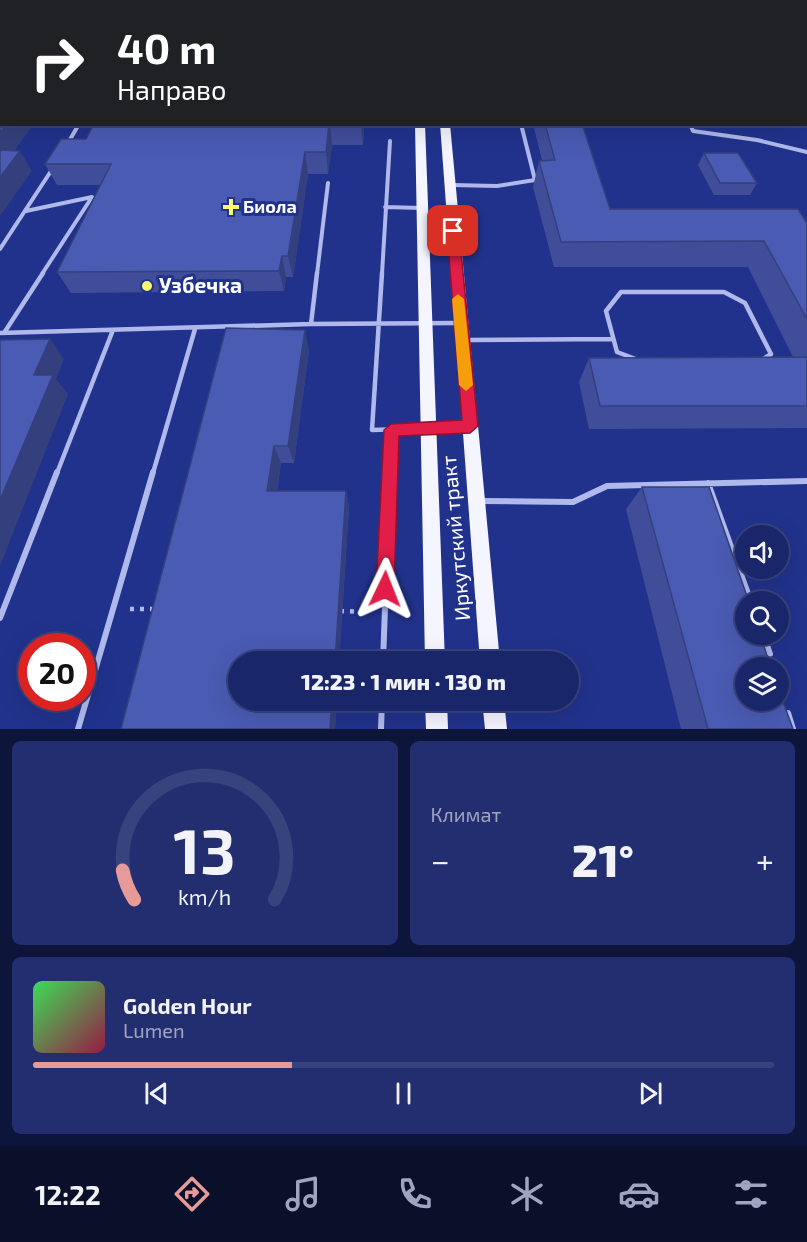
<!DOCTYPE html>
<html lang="ru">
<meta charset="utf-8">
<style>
:root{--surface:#192669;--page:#222e6f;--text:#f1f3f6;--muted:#9fa5c0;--line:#37437d;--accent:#e69b98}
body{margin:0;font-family:"Exo 2",sans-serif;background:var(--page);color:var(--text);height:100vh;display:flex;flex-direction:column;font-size:22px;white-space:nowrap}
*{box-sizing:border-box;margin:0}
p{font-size:20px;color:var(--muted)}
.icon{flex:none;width:33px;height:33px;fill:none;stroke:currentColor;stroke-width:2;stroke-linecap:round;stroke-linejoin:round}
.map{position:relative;height:729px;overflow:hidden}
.panel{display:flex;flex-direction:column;gap:12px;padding:12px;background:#0e153a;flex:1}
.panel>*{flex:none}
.hud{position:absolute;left:0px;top:0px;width:807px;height:126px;box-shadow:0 6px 24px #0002,0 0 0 2px var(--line);background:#202124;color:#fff;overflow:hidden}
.controls{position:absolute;left:735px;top:525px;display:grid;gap:12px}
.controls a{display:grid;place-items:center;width:54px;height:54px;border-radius:50%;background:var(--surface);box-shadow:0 6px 24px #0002,0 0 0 2px var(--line);font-size:30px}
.speed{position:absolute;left:18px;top:633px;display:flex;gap:12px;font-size:30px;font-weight:700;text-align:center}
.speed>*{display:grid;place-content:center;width:78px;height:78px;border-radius:50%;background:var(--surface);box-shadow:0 6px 24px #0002,0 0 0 2px var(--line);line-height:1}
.speed .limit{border:9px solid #d22;background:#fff;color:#111}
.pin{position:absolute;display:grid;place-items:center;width:51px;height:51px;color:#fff;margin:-26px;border-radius:12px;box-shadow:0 3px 9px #0006}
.me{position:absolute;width:66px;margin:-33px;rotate:2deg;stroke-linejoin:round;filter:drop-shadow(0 0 4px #0008)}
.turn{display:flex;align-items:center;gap:21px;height:126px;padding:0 18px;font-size:27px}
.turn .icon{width:78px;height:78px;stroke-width:2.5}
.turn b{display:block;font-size:42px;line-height:51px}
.big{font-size:45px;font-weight:800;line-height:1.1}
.panel .tile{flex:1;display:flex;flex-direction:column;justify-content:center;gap:9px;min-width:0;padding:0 21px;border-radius:9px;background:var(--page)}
.panel .dial{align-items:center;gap:0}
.dial svg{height:156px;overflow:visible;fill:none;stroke:var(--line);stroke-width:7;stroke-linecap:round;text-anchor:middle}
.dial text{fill:var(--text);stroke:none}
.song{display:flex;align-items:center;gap:18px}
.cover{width:72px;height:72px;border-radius:9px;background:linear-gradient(135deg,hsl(130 70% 55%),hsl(340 70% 35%))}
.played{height:6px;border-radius:3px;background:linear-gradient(90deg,var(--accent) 35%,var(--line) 35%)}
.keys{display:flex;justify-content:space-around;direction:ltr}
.heat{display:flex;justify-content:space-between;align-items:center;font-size:33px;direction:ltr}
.panel .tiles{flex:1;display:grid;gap:12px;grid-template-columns:1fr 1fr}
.tile:last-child{grid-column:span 2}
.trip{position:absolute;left:228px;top:651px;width:351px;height:60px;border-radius:30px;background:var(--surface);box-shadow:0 6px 24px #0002,0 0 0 2px var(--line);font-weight:800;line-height:60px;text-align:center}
.tabs{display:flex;height:96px;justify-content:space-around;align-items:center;background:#0a0f2a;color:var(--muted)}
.tabs .icon{width:42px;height:42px}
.tabs .selected{color:var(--accent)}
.tabs b{font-size:27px;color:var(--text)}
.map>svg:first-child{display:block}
</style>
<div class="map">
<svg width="807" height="729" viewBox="0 0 807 729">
<rect width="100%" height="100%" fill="#21328c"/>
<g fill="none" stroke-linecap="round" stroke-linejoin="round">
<path stroke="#afb9eb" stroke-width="4.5" stroke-dasharray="4 6" stroke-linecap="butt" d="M130 609H155
M340 611 368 612"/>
<path stroke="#afb9eb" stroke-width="3" d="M246 0H317
M135 1H225
M69 2 108 1"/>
<path stroke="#afb9eb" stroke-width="4" d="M690 124 693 131 757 140 807 152
M68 143 79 124
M452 185 497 186 535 180 521 124
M385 207 421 208
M26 211 92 197 42 274
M0 249 53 168
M317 274 328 183
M382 274 390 141"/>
<path stroke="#afb9eb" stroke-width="4.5" d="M382 273 372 430 468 427
M621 292H724L745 303 771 354 754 365 646 363 617 352 606 311Z
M311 324 317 273
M0 333 311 324 459 323
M4 333 43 273
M467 340 613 339
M57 473 113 330
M153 473 195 329
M390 473 391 430"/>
<path stroke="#afb9eb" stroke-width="6" d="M708 483 751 602
M479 501 573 502 607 486 807 481
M0 618 57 472
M763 634 770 654
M383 662 390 472
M788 713 793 729
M78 729 153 472
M381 729 382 700"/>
<path fill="#f4f5fe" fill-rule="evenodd" d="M412 0H420V2H412Z
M430 0H438V2H430Z
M415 124H425L445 662H425Z
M440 124H450L500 662H480Z
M425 700H447L448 729H426Z
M482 700H504L507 729H485Z"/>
</g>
<path fill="#404e9a" d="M347 0H380V2H347Z
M528 0H570L571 2H528Z
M94 124H364L363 145H332L328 174H308L293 277H286L284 291 71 293 57 272 100 185H57L45 164 86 139Z
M533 124H582L610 209 807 223V428L589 429 579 382 589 358 793 357 748 267H554L533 187 539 161 542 160Z
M704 153 757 183 750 195H714L698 165Z
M309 350 294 463H281L277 491H346L349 507 339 662H238L337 700 335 729H121Z
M642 487 793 729H681L626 509Z"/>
<path fill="#34407d" d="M7 124H34L0 170V133Z
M330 124 332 145 328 174 326 152Z
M361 124H364L363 145Z
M20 151 32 171 0 216V177Z
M305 152 308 174 293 277 288 256Z
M282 256 286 277 284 291 279 271Z
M305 330 309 350 294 463 288 446Z
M50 339 64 359 56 379 68 394 0 566V500L34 375Z
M274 446 281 463 274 507 267 491Z
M346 491 349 507 339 662H335Z
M332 700H337L335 729H330Z"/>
<path fill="#4a5bb3" stroke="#34407d" stroke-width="1.5" d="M105 0H133L132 2H104Z
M222 0H249L248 2H221Z
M361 0H370V2H357Z
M540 0H570L571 2H541Z
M692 0H807V35L806 46V2H691Z
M0 84H2V124H7L0 133Z
M94 124H329L326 152H305L288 256H282L279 271 57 272 111 164H45L61 139H86Z
M545 124H582L610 209H798L807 223V319L764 241 561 242 539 161 555 160Z
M0 150 20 151 0 177Z
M704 153H738L757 183H720Z
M226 328 305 330 288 446H274L267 491H346L335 662H238V700H332L330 729H121Z
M50 339 34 375H53L0 500V340Z
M807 357V406H600L589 358Z
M642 487H709L749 602H746V634H760L771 668H746V700H778V688L793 729H708Z"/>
<path fill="#e11d48" stroke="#92132f" stroke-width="1.5" d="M453 227 459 231 478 426 470 433 399 436 394 589 391 595 385 598 379 595 376 589 384 430 391 424 462 420 447 231Z"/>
<path fill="#f59e0b" d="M458 294 464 299 473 385 466 391 459 385 452 299Z"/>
<g fill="#f8f771" stroke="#21328c" stroke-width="2">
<path d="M228 198h6v6h6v6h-6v6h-6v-6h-6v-6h6z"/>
<circle cx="147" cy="286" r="6"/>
</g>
<g text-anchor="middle" stroke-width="6" stroke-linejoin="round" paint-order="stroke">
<g font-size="18" font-weight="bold" fill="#fff" stroke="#21328c" text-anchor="start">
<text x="243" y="213">Биола</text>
</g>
<g font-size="21" font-weight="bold" fill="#fff" stroke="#21328c" text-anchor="start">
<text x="159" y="293">Узбечка</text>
</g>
<g font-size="21" fill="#fff" stroke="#21328c">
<text transform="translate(456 538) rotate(-95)" y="7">Иркутский тракт</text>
</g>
</g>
</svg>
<div class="controls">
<a><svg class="icon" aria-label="sound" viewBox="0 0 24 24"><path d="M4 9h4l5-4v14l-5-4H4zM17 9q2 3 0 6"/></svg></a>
<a><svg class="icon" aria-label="search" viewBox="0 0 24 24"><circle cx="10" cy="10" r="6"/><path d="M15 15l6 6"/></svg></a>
<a><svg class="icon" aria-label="layers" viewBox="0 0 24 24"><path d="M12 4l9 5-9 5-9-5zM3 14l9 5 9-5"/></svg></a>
</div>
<div class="speed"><div class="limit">20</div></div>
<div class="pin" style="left:453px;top:231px;background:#d93025"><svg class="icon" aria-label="arrive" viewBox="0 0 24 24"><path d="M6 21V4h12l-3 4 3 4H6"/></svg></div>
<svg class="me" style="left:385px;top:589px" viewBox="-20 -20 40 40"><path d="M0-17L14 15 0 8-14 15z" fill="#e11d48" stroke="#fff" stroke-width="4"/></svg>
<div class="trip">12:23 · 1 мин · 130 m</div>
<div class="hud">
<div class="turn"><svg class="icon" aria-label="right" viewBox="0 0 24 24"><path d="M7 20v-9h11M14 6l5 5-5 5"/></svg><div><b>40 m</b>Направо</div></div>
</div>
</div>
<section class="panel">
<div class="tiles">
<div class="tile dial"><svg viewBox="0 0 100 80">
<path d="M14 69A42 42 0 1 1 86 69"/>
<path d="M14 69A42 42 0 0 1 8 54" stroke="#e69b98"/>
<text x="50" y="56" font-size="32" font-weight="700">13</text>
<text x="50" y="72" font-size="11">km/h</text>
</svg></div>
<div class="tile"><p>Климат</p>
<div class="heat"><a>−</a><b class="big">21°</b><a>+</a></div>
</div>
<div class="tile">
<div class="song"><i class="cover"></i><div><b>Golden Hour</b><p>Lumen</p></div></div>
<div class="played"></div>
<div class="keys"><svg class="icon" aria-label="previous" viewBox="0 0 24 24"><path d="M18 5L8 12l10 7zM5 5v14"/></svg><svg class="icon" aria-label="pause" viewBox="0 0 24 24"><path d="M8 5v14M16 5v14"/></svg><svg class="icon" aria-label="next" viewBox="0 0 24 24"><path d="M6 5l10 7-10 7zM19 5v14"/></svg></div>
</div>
</div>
</section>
<nav class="tabs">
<b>12:22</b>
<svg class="icon selected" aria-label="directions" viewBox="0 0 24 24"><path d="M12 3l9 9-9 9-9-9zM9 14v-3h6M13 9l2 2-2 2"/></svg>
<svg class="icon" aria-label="music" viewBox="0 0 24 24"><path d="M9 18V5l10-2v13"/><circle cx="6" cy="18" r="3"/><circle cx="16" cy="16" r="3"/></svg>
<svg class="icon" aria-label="phone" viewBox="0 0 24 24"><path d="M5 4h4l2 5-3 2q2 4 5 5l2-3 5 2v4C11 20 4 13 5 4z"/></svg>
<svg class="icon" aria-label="climate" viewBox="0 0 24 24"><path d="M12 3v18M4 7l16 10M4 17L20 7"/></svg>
<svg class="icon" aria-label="car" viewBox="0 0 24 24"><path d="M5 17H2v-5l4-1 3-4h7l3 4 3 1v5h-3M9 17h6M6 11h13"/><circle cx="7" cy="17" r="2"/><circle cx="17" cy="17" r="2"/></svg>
<svg class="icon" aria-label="filters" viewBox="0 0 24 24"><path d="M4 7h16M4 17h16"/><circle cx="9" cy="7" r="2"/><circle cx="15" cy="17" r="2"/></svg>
</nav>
